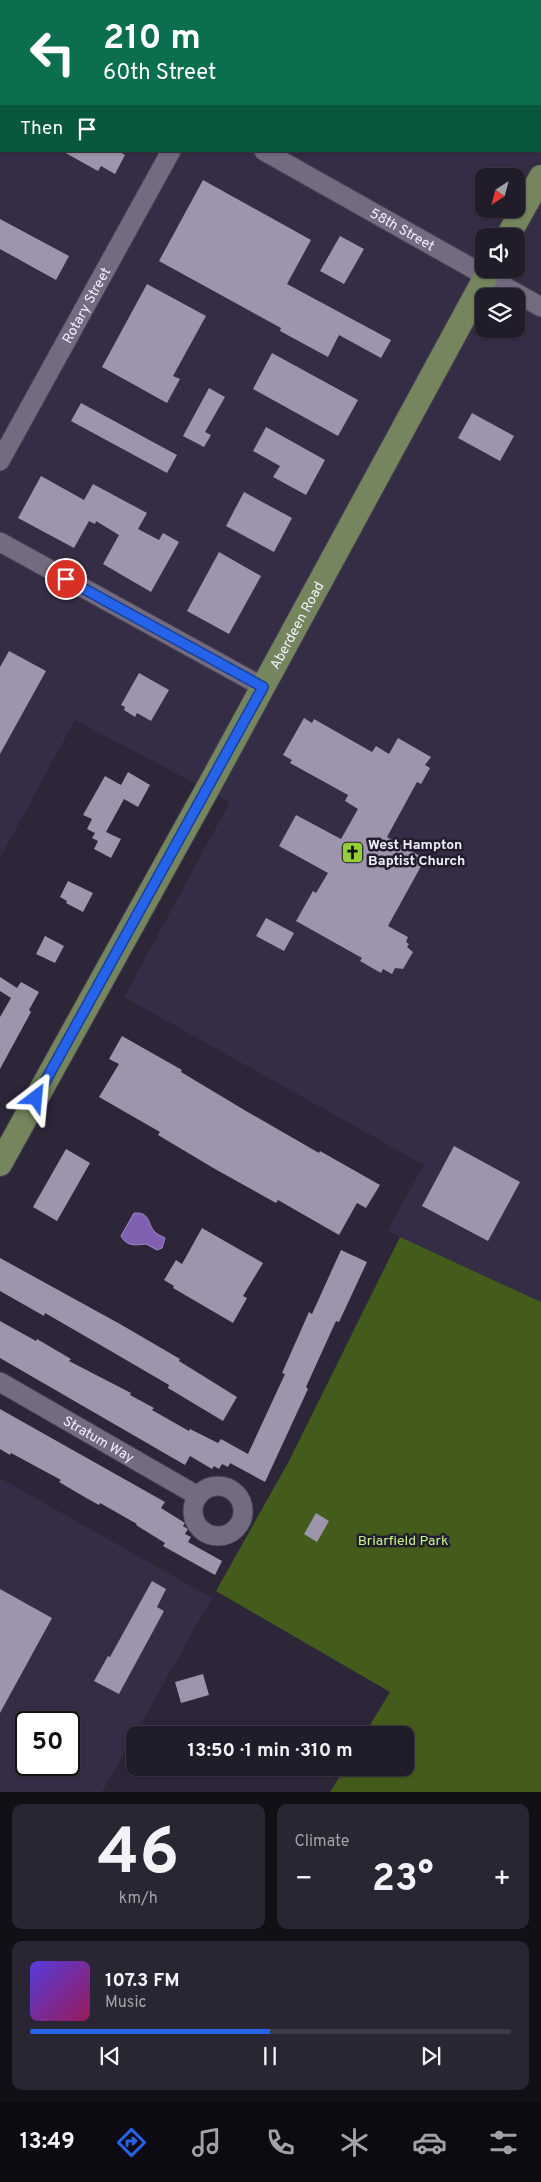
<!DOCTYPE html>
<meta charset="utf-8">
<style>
:root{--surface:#211c2a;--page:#292532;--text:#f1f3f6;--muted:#a2a1a8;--line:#3e3a47;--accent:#2563eb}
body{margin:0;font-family:Overpass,sans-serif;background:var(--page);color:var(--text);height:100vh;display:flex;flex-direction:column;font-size:19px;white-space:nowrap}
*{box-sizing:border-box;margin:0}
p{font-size:16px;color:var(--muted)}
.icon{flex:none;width:28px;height:28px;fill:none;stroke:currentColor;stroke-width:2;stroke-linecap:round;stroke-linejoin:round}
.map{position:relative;height:1792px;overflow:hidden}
.panel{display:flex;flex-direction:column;gap:12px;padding:12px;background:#120f17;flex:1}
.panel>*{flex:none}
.banner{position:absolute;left:0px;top:0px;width:541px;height:152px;box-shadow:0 1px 4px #0004,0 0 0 1px var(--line);background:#0b6e4f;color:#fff;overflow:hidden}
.needle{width:32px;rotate:216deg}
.tools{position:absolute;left:475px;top:168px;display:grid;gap:10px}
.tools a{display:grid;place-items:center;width:50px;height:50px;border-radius:10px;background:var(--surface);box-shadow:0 1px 4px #0004,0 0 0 1px var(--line);font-size:25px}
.speed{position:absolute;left:15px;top:1711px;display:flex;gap:10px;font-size:25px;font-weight:700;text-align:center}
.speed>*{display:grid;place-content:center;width:65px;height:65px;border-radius:50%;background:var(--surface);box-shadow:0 1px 4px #0004,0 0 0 1px var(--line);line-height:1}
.speed .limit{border:2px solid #111;border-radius:8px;background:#fff;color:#111}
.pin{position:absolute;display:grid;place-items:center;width:42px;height:42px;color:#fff;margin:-21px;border:2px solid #fff;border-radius:50%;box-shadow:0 1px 5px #0007}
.me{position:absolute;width:55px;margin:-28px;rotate:29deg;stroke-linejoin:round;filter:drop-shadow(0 0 4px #0008)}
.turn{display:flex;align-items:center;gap:18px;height:105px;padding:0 20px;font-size:22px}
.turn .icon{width:65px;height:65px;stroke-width:2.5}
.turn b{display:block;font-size:35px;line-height:42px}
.then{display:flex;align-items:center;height:48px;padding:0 20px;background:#0003;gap:10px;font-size:19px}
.big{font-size:38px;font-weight:700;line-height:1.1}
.panel .tile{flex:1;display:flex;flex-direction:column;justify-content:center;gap:8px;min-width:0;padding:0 18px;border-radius:10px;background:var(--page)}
.panel .dial{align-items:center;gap:0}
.dial b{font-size:65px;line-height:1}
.song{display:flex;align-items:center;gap:15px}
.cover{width:60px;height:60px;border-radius:8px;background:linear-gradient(135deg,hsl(250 70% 55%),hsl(330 70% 35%))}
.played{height:5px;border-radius:2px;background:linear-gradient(90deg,var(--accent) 50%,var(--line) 50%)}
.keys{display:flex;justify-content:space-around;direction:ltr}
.heat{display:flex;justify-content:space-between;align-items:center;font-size:28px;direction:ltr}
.panel .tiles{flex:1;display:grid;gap:12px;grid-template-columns:1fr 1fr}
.tile:last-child{grid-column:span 2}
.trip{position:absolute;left:126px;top:1726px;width:288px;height:50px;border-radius:10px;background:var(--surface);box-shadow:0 1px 4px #0004,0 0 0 1px var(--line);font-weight:700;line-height:50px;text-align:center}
.dock{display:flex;height:80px;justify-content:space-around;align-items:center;background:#0d0b11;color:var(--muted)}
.dock .icon{width:35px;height:35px}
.dock .current{color:var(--accent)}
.dock b{font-size:22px;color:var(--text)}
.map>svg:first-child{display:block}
</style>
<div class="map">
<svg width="541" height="1792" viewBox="0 0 541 1792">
<rect width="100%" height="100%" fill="#2c2638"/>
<path fill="#352d45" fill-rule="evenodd" d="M0 0H541V1302L387 1231 424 1165 124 997 230 802 75 720 0 858ZM1 1H540V151H1ZM484 176H516V209H484ZM484 236H516V269H484ZM484 296H516V329H484Z
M0 1478 212 1598 102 1792H0ZM26 1722H69V1765H26Z"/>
<path fill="#445c1b" d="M400 1237 541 1302V1792H330L345 1768H405V1735H364L390 1692 216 1591 289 1461Z"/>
<path fill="#7f60b1" stroke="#a28bc7" d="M134 1213C150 1212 147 1222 154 1231 156 1234 161 1236 165 1238L162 1248 157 1250 146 1244C136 1245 127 1247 121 1236Z"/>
<path fill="#9c95ab" d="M62 151H118L125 155 115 174 101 166 98 171Z
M203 180 311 240 287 284 391 340 381 358 339 335 328 357 280 331 281 328 159 261Z
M0 219 69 256 56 280 0 249Z
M340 236 364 249 344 284 320 271Z
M147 284 206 316 173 376 180 379 167 403 102 367Z
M272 353 358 400 338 436 253 389Z
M209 388 225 397 205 432 211 435 204 447 183 436Z
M81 403 177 455 167 473 71 421Z
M472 413 514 436 500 461 458 438Z
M266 427 325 460 306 495 273 477 280 466 253 451Z
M41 476 84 500 93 484 147 513 138 529 159 540 163 533 179 542 151 592 103 564 119 535 96 521 95 524 89 521 74 548 18 518Z
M244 492 292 518 274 552 226 526Z
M219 552 261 576 229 634 187 611Z
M9 651 46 671 0 754V667Z
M139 673 169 690 151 721 137 713 135 717 124 710 125 707 121 705Z
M304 718 312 723 314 719 372 752 376 746 389 754 398 738 431 757 425 765 430 768 421 784 417 782 387 837 425 859 388 926 408 937 406 942 409 944 407 947 413 952 403 969 395 968 392 974 383 969 381 973 360 961 362 958 296 921 313 891 316 893 328 873 279 846 296 815 341 839 358 809 345 801 348 795 290 763 292 760 283 755Z
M128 772 150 785 138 807 124 799 106 832 121 839 111 858 94 849 98 841 92 838 95 833 87 829 92 819 83 815 105 776 121 785Z
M68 881 93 893 83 912 66 903 67 901 60 897Z
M266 918 294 933 284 951 256 936Z
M45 936 64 946 55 963 36 954Z
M0 977 17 988 21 982 39 992 29 1010 31 1012 0 1069V1017L11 998 0 991Z
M122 1036 182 1070 181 1072 246 1111 319 1153 320 1151 380 1185 366 1208 357 1203 339 1235 278 1200 276 1203 215 1169 158 1135 160 1132 99 1097 119 1064 109 1059Z
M454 1146 520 1182 488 1241 422 1206Z
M66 1149 90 1163 57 1221 33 1207Z
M202 1228 263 1263 243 1296 247 1298 233 1323 173 1288 174 1286 164 1280 176 1260 182 1264Z
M341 1250 367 1262 339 1322 336 1321 306 1387 308 1389 265 1482 230 1463 228 1467 222 1464 219 1469 214 1466 212 1469 190 1456 185 1465 0 1358V1321L36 1341 37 1339 71 1359 69 1361 131 1393 130 1395 154 1408 152 1410 189 1431 190 1429 218 1443 221 1439 248 1454 285 1374 282 1373 309 1312 312 1314Z
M0 1258 120 1324 180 1359 179 1361 237 1397 223 1421 168 1388 169 1385 109 1350 45 1313 44 1316 0 1291Z
M0 1409 165 1502 161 1508 185 1523 183 1526 188 1529 185 1534 191 1537 188 1542 222 1561 215 1575 163 1546 165 1543 136 1525 137 1524 100 1503 99 1505 88 1499 59 1482 61 1480 11 1453 10 1455 0 1449Z
M316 1513 329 1521 317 1542 304 1534Z
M152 1581 166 1589 157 1607 164 1611 119 1694 94 1681 108 1656 110 1657Z
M0 1589 52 1618 0 1713Z
M203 1674 209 1695 181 1703 175 1682Z"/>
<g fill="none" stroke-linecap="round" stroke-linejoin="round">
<defs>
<g id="minor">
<path d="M232 1V0"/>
<path d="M0 6H1"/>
<path id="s1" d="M264 151 541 307"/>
<path id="s2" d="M0 461 171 151"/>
<path d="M0 542 263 687"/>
<path id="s3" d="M0 1382 198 1496"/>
<circle cx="218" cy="1511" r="25"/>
</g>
<g id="major">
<path d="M508 236 541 177"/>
<path id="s4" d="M0 1164 214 777 490 269"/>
</g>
</defs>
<use href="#minor" stroke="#46404f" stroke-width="21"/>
<use href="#major" stroke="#46404f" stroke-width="26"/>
<use href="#minor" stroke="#736c81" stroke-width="19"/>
<use href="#major" stroke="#75865e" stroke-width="24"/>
</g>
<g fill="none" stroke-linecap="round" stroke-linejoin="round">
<defs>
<path id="route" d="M36 1098 263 687 66 579"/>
</defs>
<use href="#route" stroke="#184099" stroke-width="12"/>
<use href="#route" stroke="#2563eb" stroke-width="9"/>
</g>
<defs>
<symbol id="church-square" viewBox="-11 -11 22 22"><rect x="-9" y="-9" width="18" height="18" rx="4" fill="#97cc39" stroke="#221d2d"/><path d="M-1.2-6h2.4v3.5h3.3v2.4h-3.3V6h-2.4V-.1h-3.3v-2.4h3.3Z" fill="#111"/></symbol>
</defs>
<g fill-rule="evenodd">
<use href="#church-square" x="340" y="840" width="25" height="25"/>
</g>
<g text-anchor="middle" stroke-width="5" stroke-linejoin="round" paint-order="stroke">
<g font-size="14" fill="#f2effb" stroke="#221d2d">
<text dy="5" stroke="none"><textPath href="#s1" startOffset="159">58th Street</textPath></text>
<text dy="5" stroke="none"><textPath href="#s2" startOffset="178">Rotary Street</textPath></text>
<text dy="5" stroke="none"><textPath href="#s4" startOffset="615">Aberdeen Road</textPath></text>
<text dy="5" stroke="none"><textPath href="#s3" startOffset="114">Stratum Way</textPath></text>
</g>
<g font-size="14" font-weight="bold" fill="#f2effb" stroke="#221d2d" text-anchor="start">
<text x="368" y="849">West Hampton<tspan x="368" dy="16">Baptist Church</tspan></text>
</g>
<g font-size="14" fill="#c5f681" stroke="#221d2d">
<text x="403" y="1545">Briarfield Park</text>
</g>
</g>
</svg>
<div class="tools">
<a><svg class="needle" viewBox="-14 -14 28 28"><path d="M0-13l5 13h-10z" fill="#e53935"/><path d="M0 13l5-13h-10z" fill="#a2a1a8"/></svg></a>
<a><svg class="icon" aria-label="sound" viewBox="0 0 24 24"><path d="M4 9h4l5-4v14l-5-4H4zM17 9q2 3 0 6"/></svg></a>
<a><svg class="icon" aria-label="layers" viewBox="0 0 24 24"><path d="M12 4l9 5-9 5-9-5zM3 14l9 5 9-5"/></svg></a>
</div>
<div class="speed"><div class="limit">50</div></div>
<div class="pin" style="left:66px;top:579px;background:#d93025"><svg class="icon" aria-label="arrive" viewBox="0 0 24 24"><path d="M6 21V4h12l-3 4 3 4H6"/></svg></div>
<svg class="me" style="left:36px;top:1098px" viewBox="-20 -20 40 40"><path d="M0-17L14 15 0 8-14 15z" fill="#2563eb" stroke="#fff" stroke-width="4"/></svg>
<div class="trip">13:50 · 1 min · 310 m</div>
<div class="banner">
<div class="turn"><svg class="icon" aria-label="left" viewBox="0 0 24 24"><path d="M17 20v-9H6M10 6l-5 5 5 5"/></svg><div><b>210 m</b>60th Street</div></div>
<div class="then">Then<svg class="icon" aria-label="arrive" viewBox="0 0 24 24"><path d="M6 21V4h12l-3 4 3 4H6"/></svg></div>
</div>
</div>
<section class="panel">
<div class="tiles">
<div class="tile dial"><b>46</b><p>km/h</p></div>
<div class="tile"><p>Climate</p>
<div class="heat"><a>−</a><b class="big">23°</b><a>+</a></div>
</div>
<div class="tile">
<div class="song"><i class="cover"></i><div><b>107.3 FM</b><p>Music</p></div></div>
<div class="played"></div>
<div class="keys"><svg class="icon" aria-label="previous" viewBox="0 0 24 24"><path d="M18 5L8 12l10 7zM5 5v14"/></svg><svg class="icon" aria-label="pause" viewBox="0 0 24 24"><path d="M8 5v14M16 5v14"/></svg><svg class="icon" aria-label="next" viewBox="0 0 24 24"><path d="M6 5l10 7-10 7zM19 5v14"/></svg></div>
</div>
</div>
</section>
<nav class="dock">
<b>13:49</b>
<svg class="icon current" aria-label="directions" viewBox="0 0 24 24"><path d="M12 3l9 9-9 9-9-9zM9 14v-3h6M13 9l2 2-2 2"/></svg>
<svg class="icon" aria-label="music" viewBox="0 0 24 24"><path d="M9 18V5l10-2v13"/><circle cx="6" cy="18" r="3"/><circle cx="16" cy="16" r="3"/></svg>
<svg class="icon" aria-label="phone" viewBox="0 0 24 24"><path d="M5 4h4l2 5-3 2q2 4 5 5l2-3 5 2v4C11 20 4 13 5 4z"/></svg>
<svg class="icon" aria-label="climate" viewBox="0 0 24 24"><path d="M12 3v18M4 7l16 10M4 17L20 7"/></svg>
<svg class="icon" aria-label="car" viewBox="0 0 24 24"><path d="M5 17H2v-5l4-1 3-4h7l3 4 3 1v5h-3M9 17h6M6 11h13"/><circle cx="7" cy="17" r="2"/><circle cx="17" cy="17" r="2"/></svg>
<svg class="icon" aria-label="filters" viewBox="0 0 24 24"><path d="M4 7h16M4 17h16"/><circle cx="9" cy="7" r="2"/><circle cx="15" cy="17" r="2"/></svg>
</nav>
